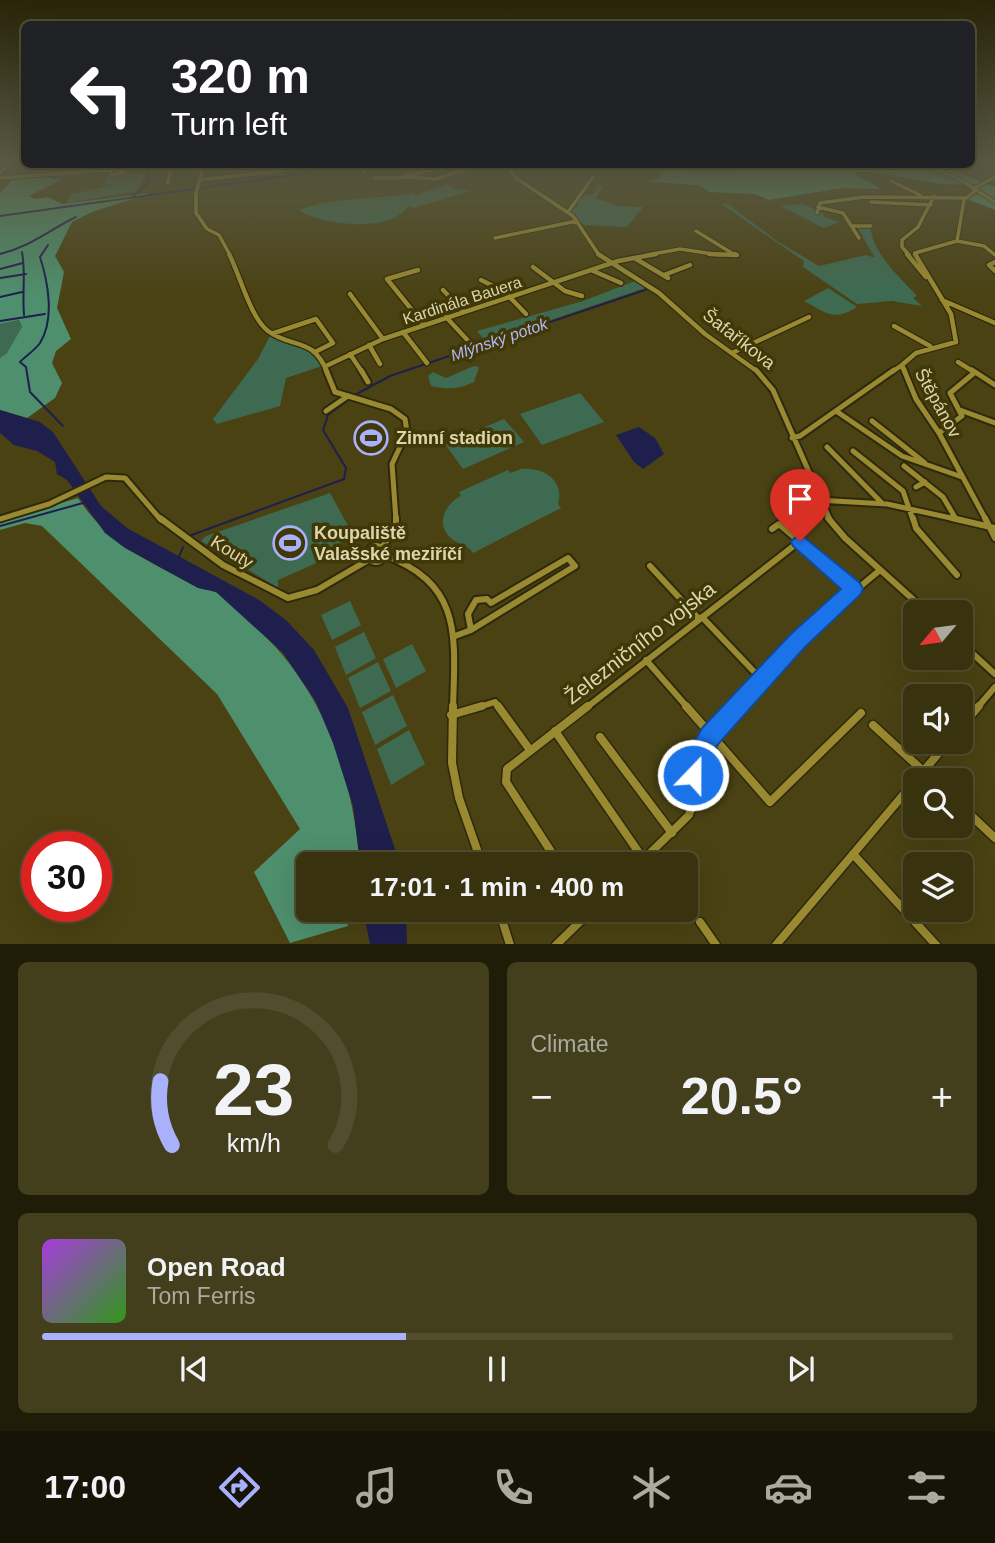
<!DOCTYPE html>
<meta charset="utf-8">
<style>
:root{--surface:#38320e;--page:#433e1c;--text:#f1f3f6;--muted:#abaa9e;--line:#524d2e;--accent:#a9b0fc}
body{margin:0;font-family:Helvetica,sans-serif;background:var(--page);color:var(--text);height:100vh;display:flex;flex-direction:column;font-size:26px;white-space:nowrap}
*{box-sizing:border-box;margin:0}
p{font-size:23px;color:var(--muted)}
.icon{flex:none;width:38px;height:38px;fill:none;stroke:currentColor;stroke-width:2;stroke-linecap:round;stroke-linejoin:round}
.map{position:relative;height:944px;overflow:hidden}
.sheet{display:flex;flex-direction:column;gap:18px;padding:18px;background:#1f1c08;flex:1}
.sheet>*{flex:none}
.top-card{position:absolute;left:21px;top:21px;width:954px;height:147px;border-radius:10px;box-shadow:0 7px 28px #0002,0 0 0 2px var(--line);background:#202124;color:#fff;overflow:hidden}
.needle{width:46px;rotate:241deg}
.buttons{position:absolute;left:903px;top:600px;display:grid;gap:14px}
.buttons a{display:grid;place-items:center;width:70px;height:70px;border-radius:10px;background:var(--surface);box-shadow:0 7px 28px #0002,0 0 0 2px var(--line);font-size:35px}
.speed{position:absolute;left:21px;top:831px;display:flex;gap:14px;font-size:35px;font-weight:700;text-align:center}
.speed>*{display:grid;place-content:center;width:91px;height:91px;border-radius:50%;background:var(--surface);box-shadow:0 7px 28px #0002,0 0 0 2px var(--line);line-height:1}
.speed .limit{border:10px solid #d22;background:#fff;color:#111}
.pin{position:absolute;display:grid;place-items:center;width:60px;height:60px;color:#fff;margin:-72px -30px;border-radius:50% 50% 50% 0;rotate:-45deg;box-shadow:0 0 7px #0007}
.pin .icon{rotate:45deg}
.me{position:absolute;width:77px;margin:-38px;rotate:22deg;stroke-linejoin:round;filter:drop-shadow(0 0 5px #0008)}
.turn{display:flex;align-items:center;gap:24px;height:147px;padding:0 35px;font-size:32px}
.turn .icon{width:91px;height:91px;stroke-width:2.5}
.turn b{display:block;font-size:49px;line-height:60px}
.big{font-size:52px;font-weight:700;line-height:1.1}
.sheet .tile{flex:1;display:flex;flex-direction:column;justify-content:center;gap:10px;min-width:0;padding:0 24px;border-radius:10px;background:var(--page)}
.sheet .dial{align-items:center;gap:0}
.dial svg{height:182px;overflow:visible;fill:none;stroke:var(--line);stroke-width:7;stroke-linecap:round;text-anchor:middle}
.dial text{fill:var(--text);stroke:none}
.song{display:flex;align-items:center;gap:21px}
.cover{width:84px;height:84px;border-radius:10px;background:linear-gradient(135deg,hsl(280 70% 55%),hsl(110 70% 35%))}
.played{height:7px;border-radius:4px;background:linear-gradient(90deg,var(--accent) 40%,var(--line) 40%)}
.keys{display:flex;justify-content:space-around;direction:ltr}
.heat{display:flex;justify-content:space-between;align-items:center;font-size:38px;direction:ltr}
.sheet .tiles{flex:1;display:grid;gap:18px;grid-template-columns:1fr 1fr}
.tile:last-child{grid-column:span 2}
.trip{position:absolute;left:296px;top:852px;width:402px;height:70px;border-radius:10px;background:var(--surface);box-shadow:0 7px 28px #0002,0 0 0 2px var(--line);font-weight:700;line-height:70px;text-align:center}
.menu{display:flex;height:112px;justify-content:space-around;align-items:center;background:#161406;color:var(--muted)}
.menu .icon{width:49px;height:49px}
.menu .selected{color:var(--accent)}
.menu b{font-size:32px;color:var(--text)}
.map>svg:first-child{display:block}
</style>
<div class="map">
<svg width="995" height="945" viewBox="0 0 995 945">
<rect width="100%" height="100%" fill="#4a4213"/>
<path fill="#3e6a52" d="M145 174 137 191 66 203 71 194 111 186V184L101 185 106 182V176Z
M448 184 455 189 471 191 413 208 408 206C391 233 323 226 299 210 337 196 375 200 414 193V196Z
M595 185 603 186 596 198 617 206 643 207 627 227 584 225 569 211 579 205 576 203 585 194 591 196 598 188Z
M721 204H728L777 241 819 266 866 255 875 258 857 227H870C875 256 897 274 917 296L913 298 922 306 892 301 857 304 803 267 804 261Z
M803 204 824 214V217L840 222 824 228 780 206Z
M635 281 645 288 486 342 477 331 583 301Z
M828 288 857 307C833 322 827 313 804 301Z
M19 320 22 328 7 353 0 358V324Z
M270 336 304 346 322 366 286 378 280 406 217 424 213 419 258 359Z
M474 366 479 367 474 382C459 389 448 390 431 386L428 376 433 372 446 378Z
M580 393 604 422 542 445 520 414Z
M504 419 524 442 463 469 445 444Z
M521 469C542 467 565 479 558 504L561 508 473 553C468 545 462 546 455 541 434 528 443 505 461 496L459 492 508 470 510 473Z
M330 493 352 533V538L327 549 330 557 278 580V588L201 541 206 536Z
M350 601 361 625 332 640 321 615Z
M364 632 376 658 346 675 335 647Z
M412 644 426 671 396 688 383 659Z
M378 662 391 691 360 708 348 678Z
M393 695 407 726 375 745 362 712Z
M409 730 425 764 391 785 377 749Z"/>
<path fill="#4e8f6d" d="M785 165H940L995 187V210L967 199 968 195 984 193 973 185 941 184 866 171 854 173 881 189 842 188 769 200 755 194 710 192 698 185 647 182 658 179 666 170 728 171Z
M42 177 61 180 29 196 35 199 48 197 62 204 151 193 92 212 72 222 55 256 64 272 57 308 71 339 56 351 52 363 62 383 55 398 27 418 0 410V358L7 353 22 327 19 320 0 324V193L12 180Z
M78 498C108 544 149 561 195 586 202 590 209 589 216 592 227 599 238 611 248 620 321 683 352 770 360 864H308V910H344L348 926 290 943 254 872 300 829 217 694 42 526 25 523 0 530V521Z"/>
<path fill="#1f1f4e" d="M0 410 40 422 53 432 101 506 127 528 259 600 286 620 314 650 348 708 400 864H360L353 806 333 743 316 702 283 653 216 592 198 588 125 548 105 533 67 480 57 474 55 462 37 451 14 445 0 433Z
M639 427 655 438 664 454 643 469 634 462 616 435Z
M363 910H406L407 944H370Z"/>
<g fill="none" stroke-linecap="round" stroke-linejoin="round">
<path stroke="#1f1f4e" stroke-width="2" d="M132 197 148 183 149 169
M0 216 307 173 335 164
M48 245 40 257C48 282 55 319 40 343 35 350 26 356 20 362L26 367 30 392 63 426
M22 252C26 274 22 293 24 315
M0 254C30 247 49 230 76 217
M0 269 23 263
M0 278 26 274
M0 297 22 292
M0 321 45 314
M355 395 390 376 648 289
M0 526 83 503
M189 536 344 479 346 468 323 430 328 415 347 401
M178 559 183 547"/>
<defs>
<path id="minor-far4" d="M204 164 196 193V213L207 229 219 235 230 255
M360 164 365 172
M505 164 509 168 530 164
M923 164 959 179 995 202
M509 168 516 178 573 216 599 255
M110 170 111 175 125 172
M407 177 436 179 464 170 438 167
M0 178 191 164
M374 178H400L436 168 439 164
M199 180 281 171 284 164
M891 181 920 195
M168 183 171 166
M973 189 995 177
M871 202 931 205
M818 207 843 213 859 238
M568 212 593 177
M817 213 820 203 864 197 965 198
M851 226H871
M696 231 735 255
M495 238 577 221
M957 241 984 246 995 255
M647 255 680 249 720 255
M909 255 902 247V240L918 227 934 196
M916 255 915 253 957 241 964 200 975 191"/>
<path id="minor-far3" d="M229 254C240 275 250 317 268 331 292 349 313 336 327 372
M598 254 659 293 705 334 758 372
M709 254 737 255 735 254
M907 254 926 277
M636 259 668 278
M995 262 989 265 995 271
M533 267 565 291 582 296
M418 270 387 279 424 325
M591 270 621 283
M664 275 690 265
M481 280 505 292 526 314
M443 290 464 312
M350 294 383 339
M942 300 995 323
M446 317 472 345
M894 326 930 346
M403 332 427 363
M274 333 316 319 333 343 315 352
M369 345 380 364
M732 353 809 317
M350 354 362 372
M958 362 974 372
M326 366 383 339 618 261 656 254
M892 372 902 365
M905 372 902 365 916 353 956 342 951 314 915 254"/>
<path id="minor-far2" d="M326 370 335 392 391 409 405 419 407 432 392 464 396 520
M361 370 368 382
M756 370 773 390 830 520
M904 370 916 399 939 433 986 520
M972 370 995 385
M960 410 995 423
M326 411 345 398
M836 411 902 456 962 477
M872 421 925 463
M939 433 962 416 950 393 974 373
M792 438 800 436 894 370
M827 447 882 503
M853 451 903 491 913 520
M904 466 943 497 956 519
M916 487 925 482
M817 500 887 504 960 520
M0 519 49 504 106 477 125 478 161 520"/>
<path id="minor-far1" d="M160 518 223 565 288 598 317 590 370 559
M828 518 845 538 927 612
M913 518 916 528 957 575
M952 518 995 528
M985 518 995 538
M772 529 779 524 854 588
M368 554a8 8 0 1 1 16 0a8 8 0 1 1-16 0Z
M382 548 396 525V518
M384 555C463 584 455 637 453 708
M568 558 575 566 471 630 468 614 476 600 487 599 491 603Z
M650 566 699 619
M702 617 761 679
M455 636 471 630
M961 643 995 674
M646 660 688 708
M476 708 495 702 499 708
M586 708 800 541
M736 708 808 630 880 570
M977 708 995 687"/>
<path id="minor" d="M453 706 452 763 459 798 482 864
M498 706 530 750
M686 706 770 802 861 713
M451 715 482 706
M873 725 933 780
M961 727 979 706
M555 731 644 860
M600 737 672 833
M916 780 948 742
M961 806 995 838
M853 854 936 945
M559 864 506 782 507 769 588 706
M639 864 689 815 695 797V760L711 735 738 706
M499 910 510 945
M700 922 716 945
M556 945 592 910
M776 945 915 781"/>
<path id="major" d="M0 173 9 162"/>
</defs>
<use href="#minor-far4" stroke="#2e290d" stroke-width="5"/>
<use href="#minor-far3" stroke="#2e290d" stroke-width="7"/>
<use href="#minor-far2" stroke="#2e290d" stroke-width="9"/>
<use href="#minor-far1" stroke="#2e290d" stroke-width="10"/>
<use href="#minor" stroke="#2e290d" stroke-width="11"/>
<use href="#major" stroke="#2e290d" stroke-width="5"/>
<use href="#minor-far4" stroke="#998a31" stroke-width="3.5"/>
<use href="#minor-far3" stroke="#998a31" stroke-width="4.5"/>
<use href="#minor-far2" stroke="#998a31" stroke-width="5"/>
<use href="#minor-far1" stroke="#998a31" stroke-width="6"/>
<use href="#minor" stroke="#998a31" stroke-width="8"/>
<use href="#major" stroke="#bd7580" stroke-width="3.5"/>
</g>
<linearGradient id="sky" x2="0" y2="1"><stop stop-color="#29240a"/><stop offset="0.55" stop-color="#5a5a44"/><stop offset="1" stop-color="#5a5a44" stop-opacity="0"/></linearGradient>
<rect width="995" height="295" fill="url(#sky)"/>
<path fill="#1a73e8" stroke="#114b97" stroke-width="2" d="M800 534 860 583 863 589 860 595 805 647 719 743 708 759 701 783 693 786 685 783 682 775 686 755 703 727 791 634 841 589 793 546 791 541Z"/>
<defs>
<symbol id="stadium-ring" viewBox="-11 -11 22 22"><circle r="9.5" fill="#403806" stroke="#a9b0fc" stroke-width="1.5"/><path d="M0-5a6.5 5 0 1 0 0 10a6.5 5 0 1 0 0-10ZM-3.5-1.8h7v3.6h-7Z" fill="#a9b0fc"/></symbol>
</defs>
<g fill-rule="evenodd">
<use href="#stadium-ring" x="352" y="419" width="38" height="38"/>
<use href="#stadium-ring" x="271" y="524" width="38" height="38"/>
</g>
<g text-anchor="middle" stroke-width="7" stroke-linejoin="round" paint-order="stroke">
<g font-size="16" fill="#ddd6ad" stroke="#403806">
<text transform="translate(462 300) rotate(-18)" y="6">Kardinála Bauera</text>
</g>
<g font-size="16" font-style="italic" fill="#b2b8f9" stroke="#403806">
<text transform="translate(499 339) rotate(-19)" y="6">Mlýnský potok</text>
</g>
<g font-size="18" fill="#ddd6ad" stroke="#403806">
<text transform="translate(739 339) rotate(38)" y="6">Šafaříkova</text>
<text transform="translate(938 403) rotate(61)" y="6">Štěpánov</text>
<text transform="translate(232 552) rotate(32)" y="6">Kouty</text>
</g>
<g font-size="18" font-weight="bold" fill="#ddd6ad" stroke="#403806" text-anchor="start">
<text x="396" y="444">Zimní stadion</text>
<text x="314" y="539">Koupaliště<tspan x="314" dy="21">Valašské meziříčí</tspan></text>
</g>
<g font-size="21" fill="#ddd6ad" stroke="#403806">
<text transform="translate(640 643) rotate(-38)" y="7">Železničního vojska</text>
</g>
</g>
</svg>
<div class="buttons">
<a><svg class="needle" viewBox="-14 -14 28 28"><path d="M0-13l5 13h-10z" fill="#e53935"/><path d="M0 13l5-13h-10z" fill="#abaa9e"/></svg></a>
<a><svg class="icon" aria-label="sound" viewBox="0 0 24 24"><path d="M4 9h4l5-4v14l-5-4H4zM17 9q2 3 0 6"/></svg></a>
<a><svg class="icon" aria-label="search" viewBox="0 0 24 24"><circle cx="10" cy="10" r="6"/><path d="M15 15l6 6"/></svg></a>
<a><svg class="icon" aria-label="layers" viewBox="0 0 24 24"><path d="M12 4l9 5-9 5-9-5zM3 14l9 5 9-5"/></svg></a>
</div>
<div class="speed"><div class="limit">30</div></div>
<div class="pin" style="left:800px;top:541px;background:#d93025"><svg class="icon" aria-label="arrive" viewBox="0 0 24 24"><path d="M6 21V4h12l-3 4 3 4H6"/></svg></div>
<svg class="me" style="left:693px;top:775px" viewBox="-20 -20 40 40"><circle r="17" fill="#1a73e8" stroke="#fff" stroke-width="3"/><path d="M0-11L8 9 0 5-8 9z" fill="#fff"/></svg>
<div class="trip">17:01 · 1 min · 400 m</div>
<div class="top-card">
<div class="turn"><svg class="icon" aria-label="left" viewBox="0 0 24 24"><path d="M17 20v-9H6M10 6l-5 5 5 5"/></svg><div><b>320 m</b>Turn left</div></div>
</div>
</div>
<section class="sheet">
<div class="tiles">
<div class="tile dial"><svg viewBox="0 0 100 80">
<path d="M14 69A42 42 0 1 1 86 69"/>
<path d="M14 69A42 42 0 0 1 9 41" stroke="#a9b0fc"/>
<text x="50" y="56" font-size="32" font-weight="700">23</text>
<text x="50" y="72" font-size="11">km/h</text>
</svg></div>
<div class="tile"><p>Climate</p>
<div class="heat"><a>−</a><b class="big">20.5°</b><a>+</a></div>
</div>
<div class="tile">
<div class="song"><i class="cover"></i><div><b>Open Road</b><p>Tom Ferris</p></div></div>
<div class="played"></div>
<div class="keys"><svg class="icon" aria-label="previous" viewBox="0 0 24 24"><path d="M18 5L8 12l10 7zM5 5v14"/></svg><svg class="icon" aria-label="pause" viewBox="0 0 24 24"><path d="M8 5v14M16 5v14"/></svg><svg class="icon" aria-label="next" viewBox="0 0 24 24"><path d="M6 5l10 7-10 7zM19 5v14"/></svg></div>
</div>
</div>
</section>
<nav class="menu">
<b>17:00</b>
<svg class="icon selected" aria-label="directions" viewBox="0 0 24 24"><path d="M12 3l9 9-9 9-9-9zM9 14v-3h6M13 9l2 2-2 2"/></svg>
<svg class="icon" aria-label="music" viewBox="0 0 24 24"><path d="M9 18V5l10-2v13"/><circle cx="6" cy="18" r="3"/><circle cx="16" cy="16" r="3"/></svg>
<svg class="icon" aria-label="phone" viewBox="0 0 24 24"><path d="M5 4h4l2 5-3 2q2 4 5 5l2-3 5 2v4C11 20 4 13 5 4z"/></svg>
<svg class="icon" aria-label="climate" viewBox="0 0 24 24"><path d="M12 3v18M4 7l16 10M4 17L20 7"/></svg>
<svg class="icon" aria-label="car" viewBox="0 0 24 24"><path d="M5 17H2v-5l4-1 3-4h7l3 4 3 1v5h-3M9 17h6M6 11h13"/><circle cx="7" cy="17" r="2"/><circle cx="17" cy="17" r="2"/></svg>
<svg class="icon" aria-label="filters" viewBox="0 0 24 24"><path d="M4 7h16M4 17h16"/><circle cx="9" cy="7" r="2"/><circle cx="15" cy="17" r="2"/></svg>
</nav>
